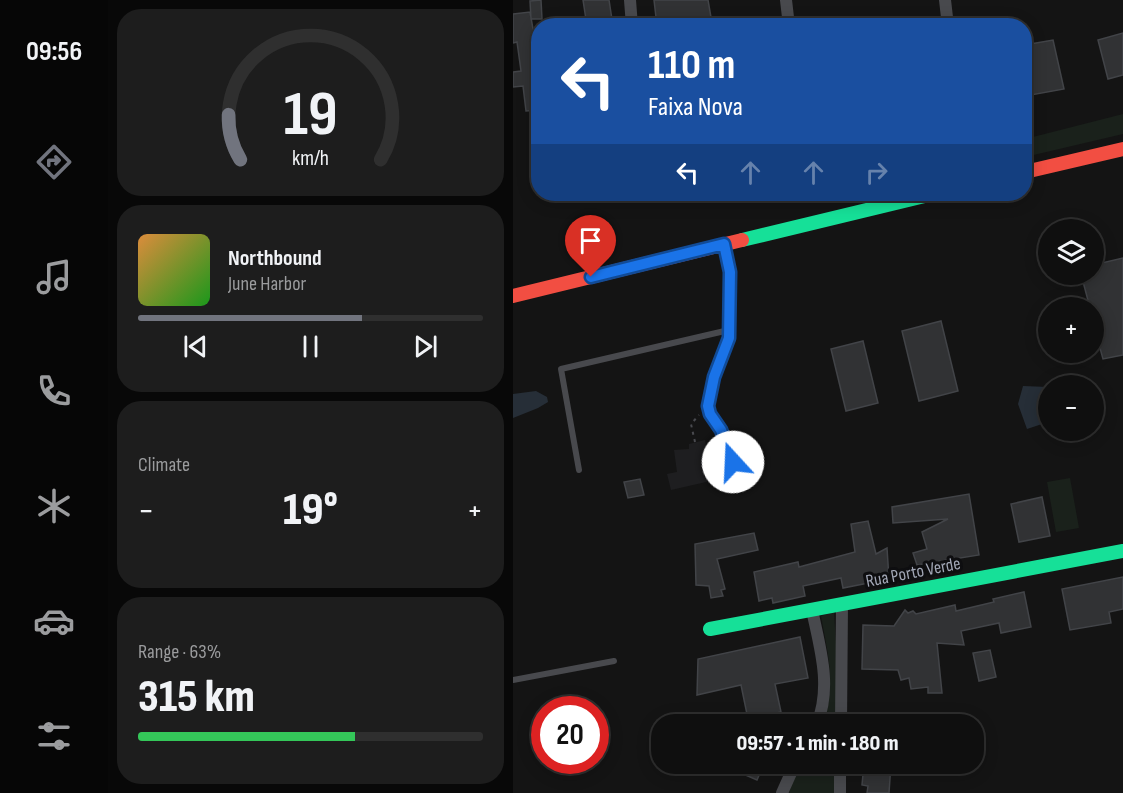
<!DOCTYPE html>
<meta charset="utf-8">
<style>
:root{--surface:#0f0f0f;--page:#1d1d1d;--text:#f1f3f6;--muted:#9b9c9e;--line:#2f2f2f;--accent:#71747e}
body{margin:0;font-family:"Sofia Sans Condensed",sans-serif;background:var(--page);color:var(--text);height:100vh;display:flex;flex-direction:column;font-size:22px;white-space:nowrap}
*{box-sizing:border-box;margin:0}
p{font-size:20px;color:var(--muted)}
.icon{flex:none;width:33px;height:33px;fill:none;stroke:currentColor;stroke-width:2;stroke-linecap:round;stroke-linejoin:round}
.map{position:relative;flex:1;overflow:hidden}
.details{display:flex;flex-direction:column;gap:9px;padding:9px;background:#080808;width:405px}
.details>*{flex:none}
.hud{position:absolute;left:18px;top:18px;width:501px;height:183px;border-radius:24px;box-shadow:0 3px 15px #0003,0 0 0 2px var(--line);background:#1a4fa0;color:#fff;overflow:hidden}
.fabs{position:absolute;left:525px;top:219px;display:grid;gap:12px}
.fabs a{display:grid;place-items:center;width:66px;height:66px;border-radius:50%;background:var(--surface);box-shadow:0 3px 15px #0003,0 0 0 2px var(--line);font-size:30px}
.speed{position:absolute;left:18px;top:696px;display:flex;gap:12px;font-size:30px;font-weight:700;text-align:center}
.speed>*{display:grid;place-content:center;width:78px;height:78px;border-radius:50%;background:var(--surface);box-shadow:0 3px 15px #0003,0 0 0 2px var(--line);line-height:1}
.speed .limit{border:9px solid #d22;background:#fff;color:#111}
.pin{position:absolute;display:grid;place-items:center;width:51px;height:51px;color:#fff;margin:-62px -26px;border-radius:50% 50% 50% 0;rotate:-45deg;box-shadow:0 0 6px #0007}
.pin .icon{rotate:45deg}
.me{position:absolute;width:66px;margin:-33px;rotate:340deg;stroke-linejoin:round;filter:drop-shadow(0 0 4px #0008)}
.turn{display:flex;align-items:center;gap:21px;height:126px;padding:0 18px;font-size:27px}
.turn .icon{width:78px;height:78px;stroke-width:2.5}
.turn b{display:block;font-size:42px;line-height:51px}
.lanes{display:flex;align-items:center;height:57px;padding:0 18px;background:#0003;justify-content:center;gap:30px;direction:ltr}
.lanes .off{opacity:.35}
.big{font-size:45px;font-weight:800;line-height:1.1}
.details .tile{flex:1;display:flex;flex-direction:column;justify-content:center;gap:9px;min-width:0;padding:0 21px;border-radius:24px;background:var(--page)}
.details .dial{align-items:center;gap:0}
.dial svg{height:156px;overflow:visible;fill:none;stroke:var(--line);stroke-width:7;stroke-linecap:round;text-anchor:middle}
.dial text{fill:var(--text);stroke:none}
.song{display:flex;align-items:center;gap:18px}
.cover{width:72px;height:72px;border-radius:9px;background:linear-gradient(135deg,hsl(30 70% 55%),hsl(120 70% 35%))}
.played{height:6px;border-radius:3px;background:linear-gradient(90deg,var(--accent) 65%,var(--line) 65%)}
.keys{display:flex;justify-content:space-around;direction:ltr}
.heat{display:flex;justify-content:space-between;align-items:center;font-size:33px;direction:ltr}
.charge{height:9px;border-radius:4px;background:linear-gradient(90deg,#34c759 63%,var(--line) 0)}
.trip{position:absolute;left:138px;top:714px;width:333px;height:60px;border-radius:24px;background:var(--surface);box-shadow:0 3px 15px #0003,0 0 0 2px var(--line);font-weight:800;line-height:60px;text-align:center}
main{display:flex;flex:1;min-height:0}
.tabs{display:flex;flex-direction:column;width:108px;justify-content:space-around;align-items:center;background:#060606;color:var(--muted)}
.tabs .icon{width:42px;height:42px}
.tabs .on{color:var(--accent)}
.tabs b{font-size:27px;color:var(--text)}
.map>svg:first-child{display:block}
</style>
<main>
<nav class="tabs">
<b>09:56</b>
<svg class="icon on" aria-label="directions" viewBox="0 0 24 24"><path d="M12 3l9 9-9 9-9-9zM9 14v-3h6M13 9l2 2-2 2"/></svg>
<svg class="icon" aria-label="music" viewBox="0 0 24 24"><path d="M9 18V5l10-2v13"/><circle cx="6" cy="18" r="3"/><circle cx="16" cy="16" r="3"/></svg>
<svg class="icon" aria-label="phone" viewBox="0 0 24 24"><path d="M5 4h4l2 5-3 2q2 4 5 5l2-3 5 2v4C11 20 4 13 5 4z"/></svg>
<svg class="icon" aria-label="climate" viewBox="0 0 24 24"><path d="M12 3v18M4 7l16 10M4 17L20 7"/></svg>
<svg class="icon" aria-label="car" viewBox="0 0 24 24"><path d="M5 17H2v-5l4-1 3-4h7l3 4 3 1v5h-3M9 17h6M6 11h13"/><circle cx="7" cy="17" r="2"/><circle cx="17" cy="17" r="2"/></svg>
<svg class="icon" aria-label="filters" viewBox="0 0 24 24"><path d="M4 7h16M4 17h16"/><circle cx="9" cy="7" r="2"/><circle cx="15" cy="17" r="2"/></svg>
</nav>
<section class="details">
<div class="tile dial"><svg viewBox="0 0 100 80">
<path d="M14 69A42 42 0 1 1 86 69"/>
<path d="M14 69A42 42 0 0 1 8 46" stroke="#71747e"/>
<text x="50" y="56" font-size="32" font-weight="700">19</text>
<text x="50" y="72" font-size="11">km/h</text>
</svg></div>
<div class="tile">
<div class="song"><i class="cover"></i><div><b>Northbound</b><p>June Harbor</p></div></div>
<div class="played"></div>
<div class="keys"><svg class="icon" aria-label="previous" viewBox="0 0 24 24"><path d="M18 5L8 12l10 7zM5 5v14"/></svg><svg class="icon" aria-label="pause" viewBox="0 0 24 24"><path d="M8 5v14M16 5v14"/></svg><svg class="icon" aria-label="next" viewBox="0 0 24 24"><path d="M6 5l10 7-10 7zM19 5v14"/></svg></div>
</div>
<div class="tile"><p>Climate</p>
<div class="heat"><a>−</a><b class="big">19°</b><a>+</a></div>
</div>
<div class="tile"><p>Range · 63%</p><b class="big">315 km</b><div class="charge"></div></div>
</section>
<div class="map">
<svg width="610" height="793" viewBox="0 0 610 793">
<rect width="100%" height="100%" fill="#141414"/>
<path fill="#1e1e20" d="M192 440 193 445 207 442 215 477 158 490 154 474 164 472 161 450 176 449V444Z"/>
<path fill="#1a211b" d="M610 114V134L512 157V139Z
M557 478 566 528 543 532 534 482Z
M321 612 324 660 323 724H311C322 680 316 659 308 616Z
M289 764H323L322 793H276L279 781Z"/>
<path fill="#262e37" d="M510 386 535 387V422L514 429 505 404Z
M23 391 34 397 35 402 25 408 0 418V394Z"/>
<path fill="#313234" stroke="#424448" stroke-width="1.5" d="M28 0 29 19H18L17 1Z
M70 0H96L100 26H74Z
M141 0H195L199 23 186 25V21L144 26Z
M17 12 23 46 26 45V60L21 61 26 90V110L13 111 10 86 0 87V72L8 71 4 42 0 43V14Z
M610 33V75L595 79 585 40Z
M540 40 551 89 518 95 512 64V45Z
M610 258V355L590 359 580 323V308H577L568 274H580V265Z
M428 321 445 391 406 401 389 331Z
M350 341 365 403 333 411 318 349Z
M127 479 131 495 115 498 111 482Z
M456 494 466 555 404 565 400 553 414 549 409 532 435 519 380 523 379 507Z
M529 497 537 536 506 542 498 504Z
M355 521 363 554 374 548 376 579 330 588 328 578 290 586 292 596 260 603 259 598 246 601 241 572 285 562 286 567 342 552 338 524Z
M241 533 245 550 204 559 212 589 208 590 210 596 198 598 196 586 183 585 182 544Z
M610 577V609L596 612 598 623 557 630 549 589Z
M511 592 518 627 488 633 486 623 448 631 451 645 424 643 429 693H415V687L398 689 396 678 388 680 385 670 349 669 350 625 381 626 392 610 395 613 400 611 403 614 442 605 443 611 481 602 480 599Z
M287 637 295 678 262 684 268 712 244 717V724H236L228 685 184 695 185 659Z
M477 650 483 677 466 681 460 653Z
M207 764H251L244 780Z
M351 764H378L376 793H354L355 786 349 785Z"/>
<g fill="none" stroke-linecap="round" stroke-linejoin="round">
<path stroke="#494a4f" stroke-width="2" stroke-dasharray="3 4.5" stroke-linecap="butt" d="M182 442 178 424 186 415"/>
<path stroke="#48494d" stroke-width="6" d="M212 248 217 272 216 338 201 377 195 406 197 414 209 430 220 462
M66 470 48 369 216 330
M0 680 101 661"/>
<path stroke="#48494d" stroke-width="12" d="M117 0 119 26
M273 0 276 26
M432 0 435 26
M299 610C307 648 319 686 304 724
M328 724 329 604
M269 793 282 764
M327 793V764"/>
<path stroke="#16e098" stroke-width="14" d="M229 240 420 194
M197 629 610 551"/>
<path stroke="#f24e42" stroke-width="14" d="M512 172 610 149
M0 296 229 240"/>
</g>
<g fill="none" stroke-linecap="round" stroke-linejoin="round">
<defs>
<path id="route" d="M78 277 211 244 217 272 216 338 201 377 195 406 197 414 208 430 220 462"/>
</defs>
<use href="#route" stroke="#114b97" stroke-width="15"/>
<use href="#route" stroke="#1a73e8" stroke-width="10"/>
</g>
<g text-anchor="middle" stroke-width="6" stroke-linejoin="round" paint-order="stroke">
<g font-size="18" fill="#a3a8b7" stroke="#0e0e10">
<text transform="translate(400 572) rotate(-11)" y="6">Rua Porto Verde</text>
</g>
</g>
</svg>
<div class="fabs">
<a><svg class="icon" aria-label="layers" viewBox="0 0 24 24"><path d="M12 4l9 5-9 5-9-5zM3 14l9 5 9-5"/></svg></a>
<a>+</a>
<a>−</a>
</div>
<div class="speed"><div class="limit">20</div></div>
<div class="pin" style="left:78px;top:277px;background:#d93025"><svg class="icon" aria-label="arrive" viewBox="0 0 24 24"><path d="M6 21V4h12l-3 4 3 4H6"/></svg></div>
<svg class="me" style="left:220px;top:462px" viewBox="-20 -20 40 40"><circle r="19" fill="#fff"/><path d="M0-13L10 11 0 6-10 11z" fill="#1a73e8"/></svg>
<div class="trip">09:57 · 1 min · 180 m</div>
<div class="hud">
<div class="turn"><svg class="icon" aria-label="left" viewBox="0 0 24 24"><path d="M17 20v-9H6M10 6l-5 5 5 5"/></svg><div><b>110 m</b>Faixa Nova</div></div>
<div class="lanes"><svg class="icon" aria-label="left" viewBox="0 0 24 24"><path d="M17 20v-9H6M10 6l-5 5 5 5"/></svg><svg class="icon off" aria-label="ahead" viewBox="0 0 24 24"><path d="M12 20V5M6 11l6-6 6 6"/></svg><svg class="icon off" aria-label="ahead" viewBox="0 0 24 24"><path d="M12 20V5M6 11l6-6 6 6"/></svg><svg class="icon off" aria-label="right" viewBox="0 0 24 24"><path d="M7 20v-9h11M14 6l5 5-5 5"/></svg></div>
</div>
</div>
</main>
